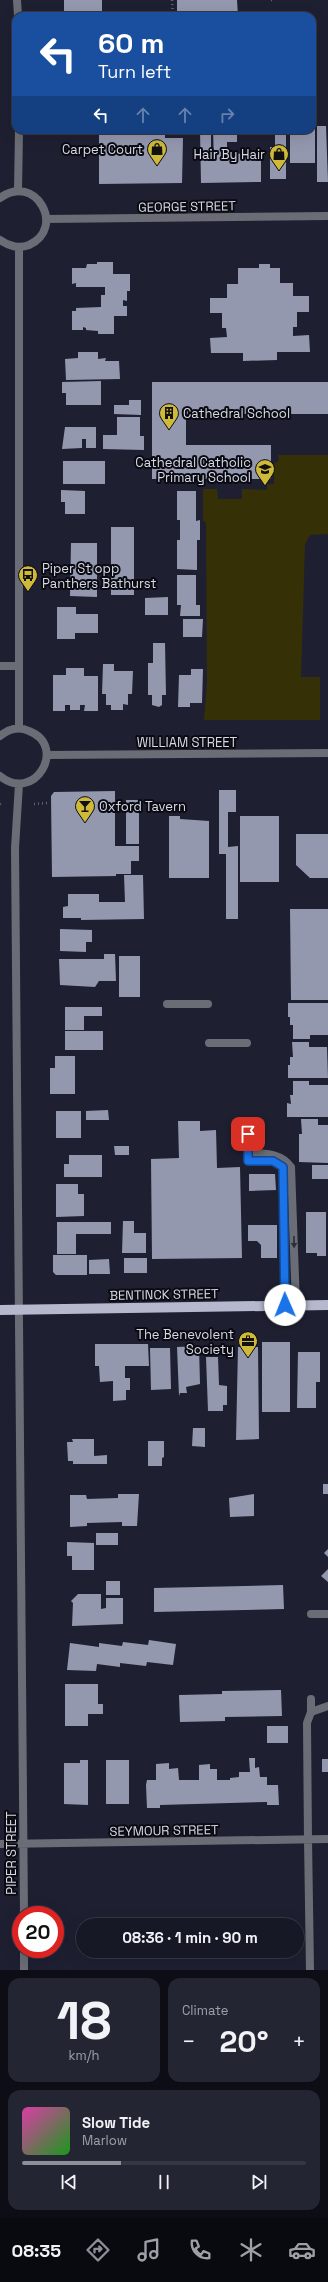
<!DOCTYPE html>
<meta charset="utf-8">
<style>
:root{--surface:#161826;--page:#232532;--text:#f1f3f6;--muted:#9ea0a7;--line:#353743;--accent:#8c9099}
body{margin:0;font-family:"Space Grotesk",sans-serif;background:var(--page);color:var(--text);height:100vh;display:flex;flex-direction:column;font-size:15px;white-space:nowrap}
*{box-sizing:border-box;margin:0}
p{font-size:13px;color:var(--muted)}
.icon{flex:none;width:22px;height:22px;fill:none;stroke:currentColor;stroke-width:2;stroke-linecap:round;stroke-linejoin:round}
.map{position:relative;height:1970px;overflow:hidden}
.panel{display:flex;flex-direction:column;gap:8px;padding:8px;background:#0c0d15;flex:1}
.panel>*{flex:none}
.top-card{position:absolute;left:12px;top:12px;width:304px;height:122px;border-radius:12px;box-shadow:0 4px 16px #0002,0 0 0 1px var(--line);background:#1a4fa0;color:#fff;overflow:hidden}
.speed{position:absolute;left:12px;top:1906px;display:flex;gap:8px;font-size:20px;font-weight:700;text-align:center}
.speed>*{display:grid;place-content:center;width:52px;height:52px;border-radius:50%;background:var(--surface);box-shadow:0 4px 16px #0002,0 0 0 1px var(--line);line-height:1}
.speed .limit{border:6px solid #d22;background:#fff;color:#111}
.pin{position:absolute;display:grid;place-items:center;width:34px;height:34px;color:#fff;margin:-17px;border-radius:8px;box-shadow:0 2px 6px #0006}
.me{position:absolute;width:44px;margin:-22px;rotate:359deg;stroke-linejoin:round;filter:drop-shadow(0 0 3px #0008)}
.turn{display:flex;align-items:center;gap:14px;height:84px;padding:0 20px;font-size:18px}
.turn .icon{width:52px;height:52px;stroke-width:2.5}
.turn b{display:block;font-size:28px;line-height:34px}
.lanes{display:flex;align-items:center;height:38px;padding:0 20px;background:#0003;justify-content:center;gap:20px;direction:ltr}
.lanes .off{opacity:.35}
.big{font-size:30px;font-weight:800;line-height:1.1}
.panel .card{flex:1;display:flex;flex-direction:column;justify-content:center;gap:6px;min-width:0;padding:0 14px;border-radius:12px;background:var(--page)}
.panel .dial{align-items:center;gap:0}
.dial b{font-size:52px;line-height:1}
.song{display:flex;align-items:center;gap:12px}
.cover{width:48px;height:48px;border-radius:6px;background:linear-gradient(135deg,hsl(320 70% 55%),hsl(120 70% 35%))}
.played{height:4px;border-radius:2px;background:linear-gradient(90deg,var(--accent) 35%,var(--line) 35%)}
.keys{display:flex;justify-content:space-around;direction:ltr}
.heat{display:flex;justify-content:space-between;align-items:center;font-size:22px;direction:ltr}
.panel .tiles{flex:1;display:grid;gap:8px;grid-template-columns:1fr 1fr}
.card:last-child{grid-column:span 2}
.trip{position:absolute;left:76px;top:1918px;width:228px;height:40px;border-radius:20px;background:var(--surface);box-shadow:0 4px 16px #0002,0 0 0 1px var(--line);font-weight:800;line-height:40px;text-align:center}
.dock{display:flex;height:64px;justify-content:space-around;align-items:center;background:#090a0f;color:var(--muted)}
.dock .icon{width:28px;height:28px}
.dock .current{color:var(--accent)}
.dock b{font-size:18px;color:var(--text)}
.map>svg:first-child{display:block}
</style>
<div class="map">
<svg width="328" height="1970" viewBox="0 0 328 1970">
<rect width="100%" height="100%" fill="#1e2032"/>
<path fill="#363006" d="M278 455H328V534L310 535 305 544 301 677H320V720H204L207 683 206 522 203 521V489H217L218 499H242V489L267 490V484H274V464L279 460Z"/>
<path fill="#9498af" d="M64 0H102V15L64 16Z
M177 0H237L238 16H177Z
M312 119H315V163H290V130H312Z
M317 126H326L328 182H317Z
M99 130H165V138H183L182 183 99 184Z
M200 130H211V161H214L213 130H237V142H227V154L261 153V182L201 183Z
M275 134H286V179H270V147H275Z
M97 262H113V274H130V291H127V301L123 300V306H127V316H114V334H98V331L86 330V328L83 327V330H72V311H76V308L101 307V295H105V287H76V283L72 284V268H86L87 264H97Z
M259 264H270V268H280V283H293V296H309V312H297V327H293V336L309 335 310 352H277V360L243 361V353H211L210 338 227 337 226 328H222V313H210V298H227V284H238V268H259Z
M78 352H98V359L106 358 105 361H119L120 379 66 380 65 359 78 358Z
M101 381V405H66V393H62V382Z
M152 382H328V414H186V445H271V479H152Z
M129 400H141V415L114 414V405H129Z
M117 417H140V436H144V450L103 449V435H117Z
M65 427H96V448H86V439H82V448L62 449Z
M63 461H105V484H63Z
M61 490 85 491V514H65V502H61Z
M177 491H196V521L200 520V540H197V570L177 569V540H180V520H177Z
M111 527H134V595H111Z
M71 543H97V597L70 596Z
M177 575H196V605H200V616H180L181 605H177Z
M168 597V615H145V598Z
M57 607H76V614H98V633H75V639H57Z
M183 619H203L202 637H183Z
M153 643H165L166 695H162V705L159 707 152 705V695H148V663H153Z
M103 664H114V671H133L132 694H128V705L123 704V710H111V705H106V694H102Z
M66 668H84V676H98V711H84L85 705H80V710H70V705H65V711H53V675H66Z
M191 669H203L202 703H190V707H178L179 675H191Z
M219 790H236V812H228V847L238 846V919H226V854H219Z
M115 791V846H139V861H131V874H116V876L52 877 51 796 54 792Z
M126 800H139V844H126Z
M169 816H180V819L209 821V878H169Z
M240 816H279V882H240Z
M296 834H328V878H310L296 865Z
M124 875H143L144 919 81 920V918H63V907L68 906V894H99V902H125Z
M290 909H328V1000H291Z
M60 929 92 930V942H86V952L60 951Z
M104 954H115L116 981H99L95 987 60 985 59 959H104Z
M119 956H140V997H119Z
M288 1003H328V1035H310V1039H293V1025H290V1017H288Z
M65 1007H102V1016H84V1030H65Z
M65 1031H103V1050H65Z
M292 1042H309V1047H327L328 1078H288V1065H290V1057H293Z
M55 1056H75V1094H50V1068H55Z
M293 1081H309V1085H328V1117H287V1103L291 1104 290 1095H293Z
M108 1110 109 1120H86V1111Z
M56 1111H81V1138H56Z
M301 1119H318V1125H328V1163L299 1162V1134H302Z
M178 1121H200V1131L216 1130 217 1168 240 1167 242 1258 152 1259 151 1159 179 1158Z
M114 1146H129V1155H115Z
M69 1155H102V1177H64V1164H69Z
M312 1165H328V1179H312Z
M249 1174H275L276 1190 249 1191Z
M56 1184H78V1194H84V1216L56 1217Z
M306 1212H326V1256H317V1253H306Z
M123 1221H134V1233H146V1253H122Z
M57 1222H111V1234H76V1254H57Z
M248 1225H277V1258H261V1245L257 1241H248Z
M53 1255H87V1275H56L53 1272Z
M124 1258H147V1273H124Z
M109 1259 110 1274H89V1260Z
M262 1342H290V1412H262Z
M95 1344H148L149 1366H125V1378H130V1390H126V1400L113 1401V1381L100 1382 99 1366H95Z
M199 1346 200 1384 186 1387 187 1393H180L179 1396 177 1347Z
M238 1347H258L259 1439 236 1440Z
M150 1348H170L171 1389 151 1390Z
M298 1352H320V1382H316V1408H297Z
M206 1357H218L219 1385 227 1386V1405H223V1411H208Z
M193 1428H205V1447L192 1446Z
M72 1439H94V1456L107 1455V1464H73V1461H68L67 1442H73Z
M148 1441H164V1457L162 1458V1466H148Z
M323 1484H328V1494H323Z
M118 1494H139L137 1526H122V1522L87 1523V1526L70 1527V1495H86L87 1499 118 1498Z
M254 1494V1516L230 1517 229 1498Z
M96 1533H118V1545H96Z
M67 1542 94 1543V1570H72V1556H67Z
M328 1549V1557L324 1553Z
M328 1569V1582L321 1576Z
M106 1581H120V1595H106Z
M283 1585 284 1609 154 1612V1588Z
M78 1594H101V1609L106 1608V1598H123V1624L72 1626 73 1603 71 1601Z
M149 1640 176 1644 173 1665 147 1662 146 1666 120 1663V1667L97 1664 96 1671 67 1670 70 1643 99 1647V1643L122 1646 123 1642 148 1645Z
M65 1684H98V1704H103V1714H88V1726H65Z
M281 1690 282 1716 225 1717V1721L180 1722 179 1695 222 1694V1691Z
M267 1726H288V1743H267Z
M249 1758H255V1768L259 1767 260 1777H267V1785H278L279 1805H267V1802L160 1805V1808H147L146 1785 147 1780H156V1764L169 1763V1769L178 1768 179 1780H199V1765L210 1764V1769H217V1780H230V1778L239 1777V1772H250Z
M322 1759H328V1772H322Z
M80 1760H88V1805L64 1804V1763H80Z
M106 1760H129V1804H106Z"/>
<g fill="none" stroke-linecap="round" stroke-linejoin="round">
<path stroke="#616373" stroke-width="2.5" stroke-dasharray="1 3" stroke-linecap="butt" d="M172 0 173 16
M271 0H273
M0 804 2 805
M34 804 47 803"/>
<path stroke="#6b6d76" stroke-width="8" d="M0 666H17
M167 1004H208
M209 1043H247
M248 1134V1161H273L283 1167 285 1305
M248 1153C264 1154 280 1152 291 1167L296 1306
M311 1614H328
M311 1712 328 1706
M308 1839 307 1723 311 1712V1699"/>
<path stroke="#6b6d76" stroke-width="8" d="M17 0 18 16
M18 191 19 130
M0 198C35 172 67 228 29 245 19 249 8 246 0 240
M46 219 328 216
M19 728V247
M0 736C8 729 19 726 29 731 68 746 35 804 0 776
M47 755 328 753
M19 784 15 848 24 1915
M308 1839 310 1970
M0 1844 328 1839
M24 1949V1970"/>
<path stroke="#b6b9cd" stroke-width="10" d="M0 1310 328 1305"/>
</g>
<defs><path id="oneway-solid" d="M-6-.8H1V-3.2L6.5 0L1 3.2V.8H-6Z"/></defs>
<use fill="#2c2d35" href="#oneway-solid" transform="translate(294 1242) rotate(89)"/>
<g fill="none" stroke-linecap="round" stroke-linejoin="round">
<defs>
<path id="route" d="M248 1134V1161H273L283 1167 285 1305"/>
</defs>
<use href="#route" stroke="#114b97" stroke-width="10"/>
<use href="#route" stroke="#1a73e8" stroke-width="7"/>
</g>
<defs>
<symbol id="shop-pin" viewBox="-11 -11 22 30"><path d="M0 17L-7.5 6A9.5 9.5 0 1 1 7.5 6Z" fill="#ceb938" stroke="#0a0b12"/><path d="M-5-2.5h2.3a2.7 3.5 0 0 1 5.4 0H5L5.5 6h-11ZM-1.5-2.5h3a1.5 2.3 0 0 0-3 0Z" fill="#111"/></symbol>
<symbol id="building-pin" viewBox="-11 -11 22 30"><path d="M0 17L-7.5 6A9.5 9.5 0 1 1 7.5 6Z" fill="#ceb938" stroke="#0a0b12"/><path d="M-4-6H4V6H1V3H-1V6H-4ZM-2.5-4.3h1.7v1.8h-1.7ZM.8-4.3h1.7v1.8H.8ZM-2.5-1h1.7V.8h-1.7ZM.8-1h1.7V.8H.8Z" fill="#111"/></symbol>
<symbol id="school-pin" viewBox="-11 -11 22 30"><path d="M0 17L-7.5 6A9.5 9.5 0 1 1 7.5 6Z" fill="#ceb938" stroke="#0a0b12"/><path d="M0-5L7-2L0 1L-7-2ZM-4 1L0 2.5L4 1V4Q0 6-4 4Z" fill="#111"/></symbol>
<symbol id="bus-pin" viewBox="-11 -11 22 30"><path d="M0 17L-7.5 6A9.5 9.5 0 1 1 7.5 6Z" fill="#ceb938" stroke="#0a0b12"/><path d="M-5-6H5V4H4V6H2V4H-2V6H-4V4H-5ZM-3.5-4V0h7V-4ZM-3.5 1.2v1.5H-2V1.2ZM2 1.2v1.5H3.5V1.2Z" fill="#111"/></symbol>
<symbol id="bar-pin" viewBox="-11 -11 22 30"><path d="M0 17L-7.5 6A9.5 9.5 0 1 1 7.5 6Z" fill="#ceb938" stroke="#0a0b12"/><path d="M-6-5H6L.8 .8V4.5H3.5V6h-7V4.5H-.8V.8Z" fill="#111"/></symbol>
<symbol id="office-pin" viewBox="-11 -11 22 30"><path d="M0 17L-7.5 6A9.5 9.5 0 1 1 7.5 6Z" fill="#ceb938" stroke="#0a0b12"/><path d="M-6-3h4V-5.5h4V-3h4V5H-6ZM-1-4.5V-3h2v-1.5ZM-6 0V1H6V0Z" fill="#111"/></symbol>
</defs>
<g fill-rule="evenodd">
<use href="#shop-pin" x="146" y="138" width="22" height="30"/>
<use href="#shop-pin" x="268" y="143" width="22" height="30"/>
<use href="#building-pin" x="158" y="402" width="22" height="30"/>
<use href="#school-pin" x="254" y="458" width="22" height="30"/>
<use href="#bus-pin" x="17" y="564" width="22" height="30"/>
<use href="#bar-pin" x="74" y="795" width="22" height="30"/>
<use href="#office-pin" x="237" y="1330" width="22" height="30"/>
</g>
<g text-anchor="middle" stroke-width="4" stroke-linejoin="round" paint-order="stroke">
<g font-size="13" fill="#d7d9e5" stroke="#0a0b12" text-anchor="end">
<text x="143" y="154">Carpet Court</text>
<text x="265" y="159">Hair By Hair</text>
<text x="183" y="418" text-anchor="start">Cathedral School</text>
<text x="251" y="467">Cathedral Catholic<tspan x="251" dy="15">Primary School</tspan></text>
<text x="42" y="573" text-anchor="start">Piper St opp<tspan x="42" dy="15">Panthers Bathurst</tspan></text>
<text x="99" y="811" text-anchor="start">Oxford Tavern</text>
<text x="234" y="1339">The Benevolent<tspan x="234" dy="15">Society</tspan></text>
</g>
<g font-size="13" fill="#d7d9e5" stroke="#0a0b12">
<text transform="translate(187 206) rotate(-1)" y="5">GEORGE STREET</text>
<text x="187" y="747">WILLIAM STREET</text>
<text transform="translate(164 1294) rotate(-1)" y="5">BENTINCK STREET</text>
<text transform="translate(164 1830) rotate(-1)" y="5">SEYMOUR STREET</text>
<text transform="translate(11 1853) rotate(-90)" y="5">PIPER STREET</text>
</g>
</g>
</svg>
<div class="speed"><div class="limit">20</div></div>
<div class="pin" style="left:248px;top:1134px;background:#d93025"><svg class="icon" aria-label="arrive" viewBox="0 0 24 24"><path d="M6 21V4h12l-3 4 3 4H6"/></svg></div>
<svg class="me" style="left:285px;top:1305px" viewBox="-20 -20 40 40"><circle r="19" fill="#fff"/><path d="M0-13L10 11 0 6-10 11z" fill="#1a73e8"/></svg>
<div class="trip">08:36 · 1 min · 90 m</div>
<div class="top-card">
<div class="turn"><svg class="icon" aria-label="left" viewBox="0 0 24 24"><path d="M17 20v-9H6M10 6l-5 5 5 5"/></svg><div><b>60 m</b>Turn left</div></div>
<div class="lanes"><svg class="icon" aria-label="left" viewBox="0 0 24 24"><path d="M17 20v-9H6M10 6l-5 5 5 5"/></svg><svg class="icon off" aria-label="ahead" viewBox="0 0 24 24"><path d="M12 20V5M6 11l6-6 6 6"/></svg><svg class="icon off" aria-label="ahead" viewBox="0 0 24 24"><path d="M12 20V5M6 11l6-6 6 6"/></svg><svg class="icon off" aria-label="right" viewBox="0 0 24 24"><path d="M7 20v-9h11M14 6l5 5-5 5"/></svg></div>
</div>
</div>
<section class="panel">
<div class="tiles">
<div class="card dial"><b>18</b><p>km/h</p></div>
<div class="card"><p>Climate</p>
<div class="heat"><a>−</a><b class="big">20°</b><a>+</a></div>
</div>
<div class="card">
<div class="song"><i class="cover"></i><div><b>Slow Tide</b><p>Marlow</p></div></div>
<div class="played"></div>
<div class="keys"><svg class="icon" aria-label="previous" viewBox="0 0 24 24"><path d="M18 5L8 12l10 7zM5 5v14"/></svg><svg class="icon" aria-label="pause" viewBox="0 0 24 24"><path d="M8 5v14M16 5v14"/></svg><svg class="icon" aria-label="next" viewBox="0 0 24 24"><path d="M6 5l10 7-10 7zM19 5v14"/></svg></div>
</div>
</div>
</section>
<nav class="dock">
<b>08:35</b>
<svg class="icon current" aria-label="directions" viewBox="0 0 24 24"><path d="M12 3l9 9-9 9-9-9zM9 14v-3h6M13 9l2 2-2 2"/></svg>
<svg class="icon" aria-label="music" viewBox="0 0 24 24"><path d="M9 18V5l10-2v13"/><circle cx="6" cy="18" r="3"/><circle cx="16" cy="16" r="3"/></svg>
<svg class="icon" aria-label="phone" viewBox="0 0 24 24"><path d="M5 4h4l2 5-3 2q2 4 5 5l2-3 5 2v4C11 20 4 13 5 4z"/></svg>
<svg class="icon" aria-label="climate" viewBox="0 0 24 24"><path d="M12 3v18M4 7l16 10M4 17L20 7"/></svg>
<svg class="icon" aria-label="car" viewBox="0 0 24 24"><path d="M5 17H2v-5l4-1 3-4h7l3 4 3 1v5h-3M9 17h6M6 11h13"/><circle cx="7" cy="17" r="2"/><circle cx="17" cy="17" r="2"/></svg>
</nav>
